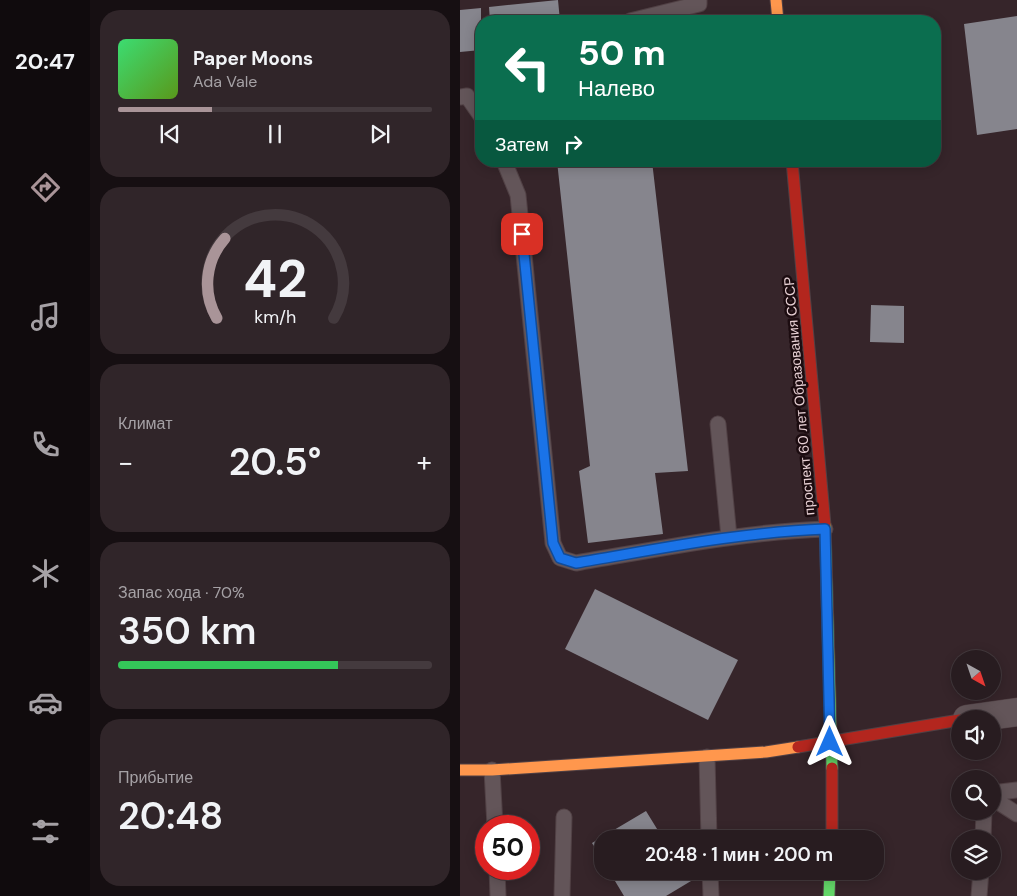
<!DOCTYPE html>
<html lang="ru">
<meta charset="utf-8">
<style>
:root{--surface:#281c20;--page:#302529;--text:#f1f3f6;--muted:#a5a1a5;--line:#443a3e;--accent:#a99498}
body{margin:0;font-family:"DM Sans",sans-serif;background:var(--page);color:var(--text);height:100vh;display:flex;flex-direction:column;font-size:19px;white-space:nowrap}
*{box-sizing:border-box;margin:0}
p{font-size:16px;color:var(--muted)}
.icon{flex:none;width:28px;height:28px;fill:none;stroke:currentColor;stroke-width:2;stroke-linecap:round;stroke-linejoin:round}
.map{position:relative;flex:1;overflow:hidden}
.side{display:flex;flex-direction:column;gap:10px;padding:10px;background:#160f12;width:370px}
.side>*{flex:none}
.hud{position:absolute;left:15px;top:15px;width:466px;height:152px;border-radius:20px;box-shadow:0 2px 12px #0003,0 0 0 1px var(--line);background:#0b6e4f;color:#fff;overflow:hidden}
.needle{width:32px;rotate:140deg}
.buttons{position:absolute;left:491px;top:650px;display:grid;gap:10px}
.buttons a{display:grid;place-items:center;width:50px;height:50px;border-radius:50%;background:var(--surface);box-shadow:0 2px 12px #0003,0 0 0 1px var(--line);font-size:25px}
.speed{position:absolute;left:15px;top:815px;display:flex;gap:10px;font-size:25px;font-weight:700;text-align:center}
.speed>*{display:grid;place-content:center;width:65px;height:65px;border-radius:50%;background:var(--surface);box-shadow:0 2px 12px #0003,0 0 0 1px var(--line);line-height:1}
.speed .limit{border:8px solid #d22;background:#fff;color:#111}
.pin{position:absolute;display:grid;place-items:center;width:42px;height:42px;color:#fff;margin:-21px;border-radius:10px;box-shadow:0 2px 8px #0006}
.me{position:absolute;width:55px;margin:-28px;rotate:0deg;stroke-linejoin:round;filter:drop-shadow(0 0 4px #0008)}
.turn{display:flex;align-items:center;gap:18px;height:105px;padding:0 20px;font-size:22px}
.turn .icon{width:65px;height:65px;stroke-width:2.5}
.turn b{display:block;font-size:35px;line-height:42px}
.then{display:flex;align-items:center;height:48px;padding:0 20px;background:#0003;gap:10px;font-size:19px}
.big{font-size:38px;font-weight:600;line-height:1.1}
.side .card{flex:1;display:flex;flex-direction:column;justify-content:center;gap:8px;min-width:0;padding:0 18px;border-radius:20px;background:var(--page)}
.side .dial{align-items:center;gap:0}
.dial svg{height:130px;overflow:visible;fill:none;stroke:var(--line);stroke-width:7;stroke-linecap:round;text-anchor:middle}
.dial text{fill:var(--text);stroke:none}
.song{display:flex;align-items:center;gap:15px}
.cover{width:60px;height:60px;border-radius:8px;background:linear-gradient(135deg,hsl(140 70% 55%),hsl(90 70% 35%))}
.played{height:5px;border-radius:2px;background:linear-gradient(90deg,var(--accent) 30%,var(--line) 30%)}
.keys{display:flex;justify-content:space-around;direction:ltr}
.heat{display:flex;justify-content:space-between;align-items:center;font-size:28px;direction:ltr}
.charge{height:8px;border-radius:4px;background:linear-gradient(90deg,#34c759 70%,var(--line) 0)}
.trip{position:absolute;left:134px;top:830px;width:290px;height:50px;border-radius:20px;background:var(--surface);box-shadow:0 2px 12px #0003,0 0 0 1px var(--line);font-weight:600;line-height:50px;text-align:center}
main{display:flex;flex:1;min-height:0}
.menu{display:flex;flex-direction:column;width:90px;justify-content:space-around;align-items:center;background:#100b0d;color:var(--muted)}
.menu .icon{width:35px;height:35px}
.menu .active{color:var(--accent)}
.menu b{font-size:22px;color:var(--text)}
.map>svg:first-child{display:block}
</style>
<main>
<nav class="menu">
<b>20:47</b>
<svg class="icon active" aria-label="directions" viewBox="0 0 24 24"><path d="M12 3l9 9-9 9-9-9zM9 14v-3h6M13 9l2 2-2 2"/></svg>
<svg class="icon" aria-label="music" viewBox="0 0 24 24"><path d="M9 18V5l10-2v13"/><circle cx="6" cy="18" r="3"/><circle cx="16" cy="16" r="3"/></svg>
<svg class="icon" aria-label="phone" viewBox="0 0 24 24"><path d="M5 4h4l2 5-3 2q2 4 5 5l2-3 5 2v4C11 20 4 13 5 4z"/></svg>
<svg class="icon" aria-label="climate" viewBox="0 0 24 24"><path d="M12 3v18M4 7l16 10M4 17L20 7"/></svg>
<svg class="icon" aria-label="car" viewBox="0 0 24 24"><path d="M5 17H2v-5l4-1 3-4h7l3 4 3 1v5h-3M9 17h6M6 11h13"/><circle cx="7" cy="17" r="2"/><circle cx="17" cy="17" r="2"/></svg>
<svg class="icon" aria-label="filters" viewBox="0 0 24 24"><path d="M4 7h16M4 17h16"/><circle cx="9" cy="7" r="2"/><circle cx="15" cy="17" r="2"/></svg>
</nav>
<section class="side">
<div class="card">
<div class="song"><i class="cover"></i><div><b>Paper Moons</b><p>Ada Vale</p></div></div>
<div class="played"></div>
<div class="keys"><svg class="icon" aria-label="previous" viewBox="0 0 24 24"><path d="M18 5L8 12l10 7zM5 5v14"/></svg><svg class="icon" aria-label="pause" viewBox="0 0 24 24"><path d="M8 5v14M16 5v14"/></svg><svg class="icon" aria-label="next" viewBox="0 0 24 24"><path d="M6 5l10 7-10 7zM19 5v14"/></svg></div>
</div>
<div class="card dial"><svg viewBox="0 0 100 80">
<path d="M14 69A42 42 0 1 1 86 69"/>
<path d="M14 69A42 42 0 0 1 19 20" stroke="#a99498"/>
<text x="50" y="56" font-size="32" font-weight="700">42</text>
<text x="50" y="72" font-size="11">km/h</text>
</svg></div>
<div class="card"><p>Климат</p>
<div class="heat"><a>−</a><b class="big">20.5°</b><a>+</a></div>
</div>
<div class="card"><p>Запас хода · 70%</p><b class="big">350 km</b><div class="charge"></div></div>
<div class="card"><p>Прибытие</p><b class="big">20:48</b></div>
</section>
<div class="map">
<svg width="557" height="896" viewBox="0 0 557 896">
<rect width="100%" height="100%" fill="#36252a"/>
<path fill="#86858d" d="M98 0 100 21H30L29 7Z
M21 8V50L0 52V10Z
M557 16V129L517 135 504 24Z
M97 161H192L228 471 195 473 203 534 128 543 119 471 130 466Z
M411 305 444 306V343L410 342Z
M135 589 278 660 248 720 105 649Z
M186 811 202 837 199 839H142V860L132 843Z
M149 871H241V875L206 896H164Z"/>
<g fill="none" stroke-linecap="round" stroke-linejoin="round">
<defs>
<path id="lane" d="M170 21 239 4V0
M0 97 7 96 21 116
M44 161 58 195 93 543 100 558 116 563C199 549 281 532 365 529
M258 424 269 537
M247 757 249 839
M32 770 35 826
M532 793 557 790
M532 798 557 814
M523 839 524 811
M37 869 38 896
M250 871 251 896
M102 896 104 817
M519 896 521 871"/>
<path id="street" d="M507 719 557 712"/>
<path id="fast" d="M365 525 372 768
M369 896 370 871"/>
<path id="slow" d="M316 0 318 21
M0 770H32L306 752 338 747"/>
<path id="jam" d="M332 161 365 525
M338 747 500 720
M372 768V839"/>
</defs>
<use href="#lane" stroke="#514145" stroke-width="17"/>
<use href="#street" stroke="#514145" stroke-width="29"/>
<use href="#fast" stroke="#514145" stroke-width="13"/>
<use href="#slow" stroke="#514145" stroke-width="13"/>
<use href="#jam" stroke="#514145" stroke-width="13"/>
<use href="#lane" stroke="#635559" stroke-width="15"/>
<use href="#street" stroke="#635559" stroke-width="28"/>
<use href="#fast" stroke="#63d668" stroke-width="11"/>
<use href="#slow" stroke="#ff974d" stroke-width="11"/>
<use href="#jam" stroke="#b3261e" stroke-width="11"/>
</g>
<g fill="none" stroke-linecap="round" stroke-linejoin="round">
<defs>
<path id="route" d="M62 234 93 543 100 558 116 563C199 549 281 532 365 529L370 742"/>
</defs>
<use href="#route" stroke="#114b97" stroke-width="12"/>
<use href="#route" stroke="#1a73e8" stroke-width="9"/>
</g>
<g text-anchor="middle" stroke-width="5" stroke-linejoin="round" paint-order="stroke">
<g font-size="14" fill="#e7d0d4" stroke="#1c0c10">
<text transform="translate(339 396) rotate(-95)" y="5">проспект 60 лет Образования СССР</text>
</g>
</g>
</svg>
<div class="buttons">
<a><svg class="needle" viewBox="-14 -14 28 28"><path d="M0-13l5 13h-10z" fill="#e53935"/><path d="M0 13l5-13h-10z" fill="#a5a1a5"/></svg></a>
<a><svg class="icon" aria-label="sound" viewBox="0 0 24 24"><path d="M4 9h4l5-4v14l-5-4H4zM17 9q2 3 0 6"/></svg></a>
<a><svg class="icon" aria-label="search" viewBox="0 0 24 24"><circle cx="10" cy="10" r="6"/><path d="M15 15l6 6"/></svg></a>
<a><svg class="icon" aria-label="layers" viewBox="0 0 24 24"><path d="M12 4l9 5-9 5-9-5zM3 14l9 5 9-5"/></svg></a>
</div>
<div class="speed"><div class="limit">50</div></div>
<div class="pin" style="left:62px;top:234px;background:#d93025"><svg class="icon" aria-label="arrive" viewBox="0 0 24 24"><path d="M6 21V4h12l-3 4 3 4H6"/></svg></div>
<svg class="me" style="left:370px;top:742px" viewBox="-20 -20 40 40"><path d="M0-17L14 15 0 8-14 15z" fill="#1a73e8" stroke="#fff" stroke-width="4"/></svg>
<div class="trip">20:48 · 1 мин · 200 m</div>
<div class="hud">
<div class="turn"><svg class="icon" aria-label="left" viewBox="0 0 24 24"><path d="M17 20v-9H6M10 6l-5 5 5 5"/></svg><div><b>50 m</b>Налево</div></div>
<div class="then">Затем<svg class="icon" aria-label="right" viewBox="0 0 24 24"><path d="M7 20v-9h11M14 6l5 5-5 5"/></svg></div>
</div>
</div>
</main>
